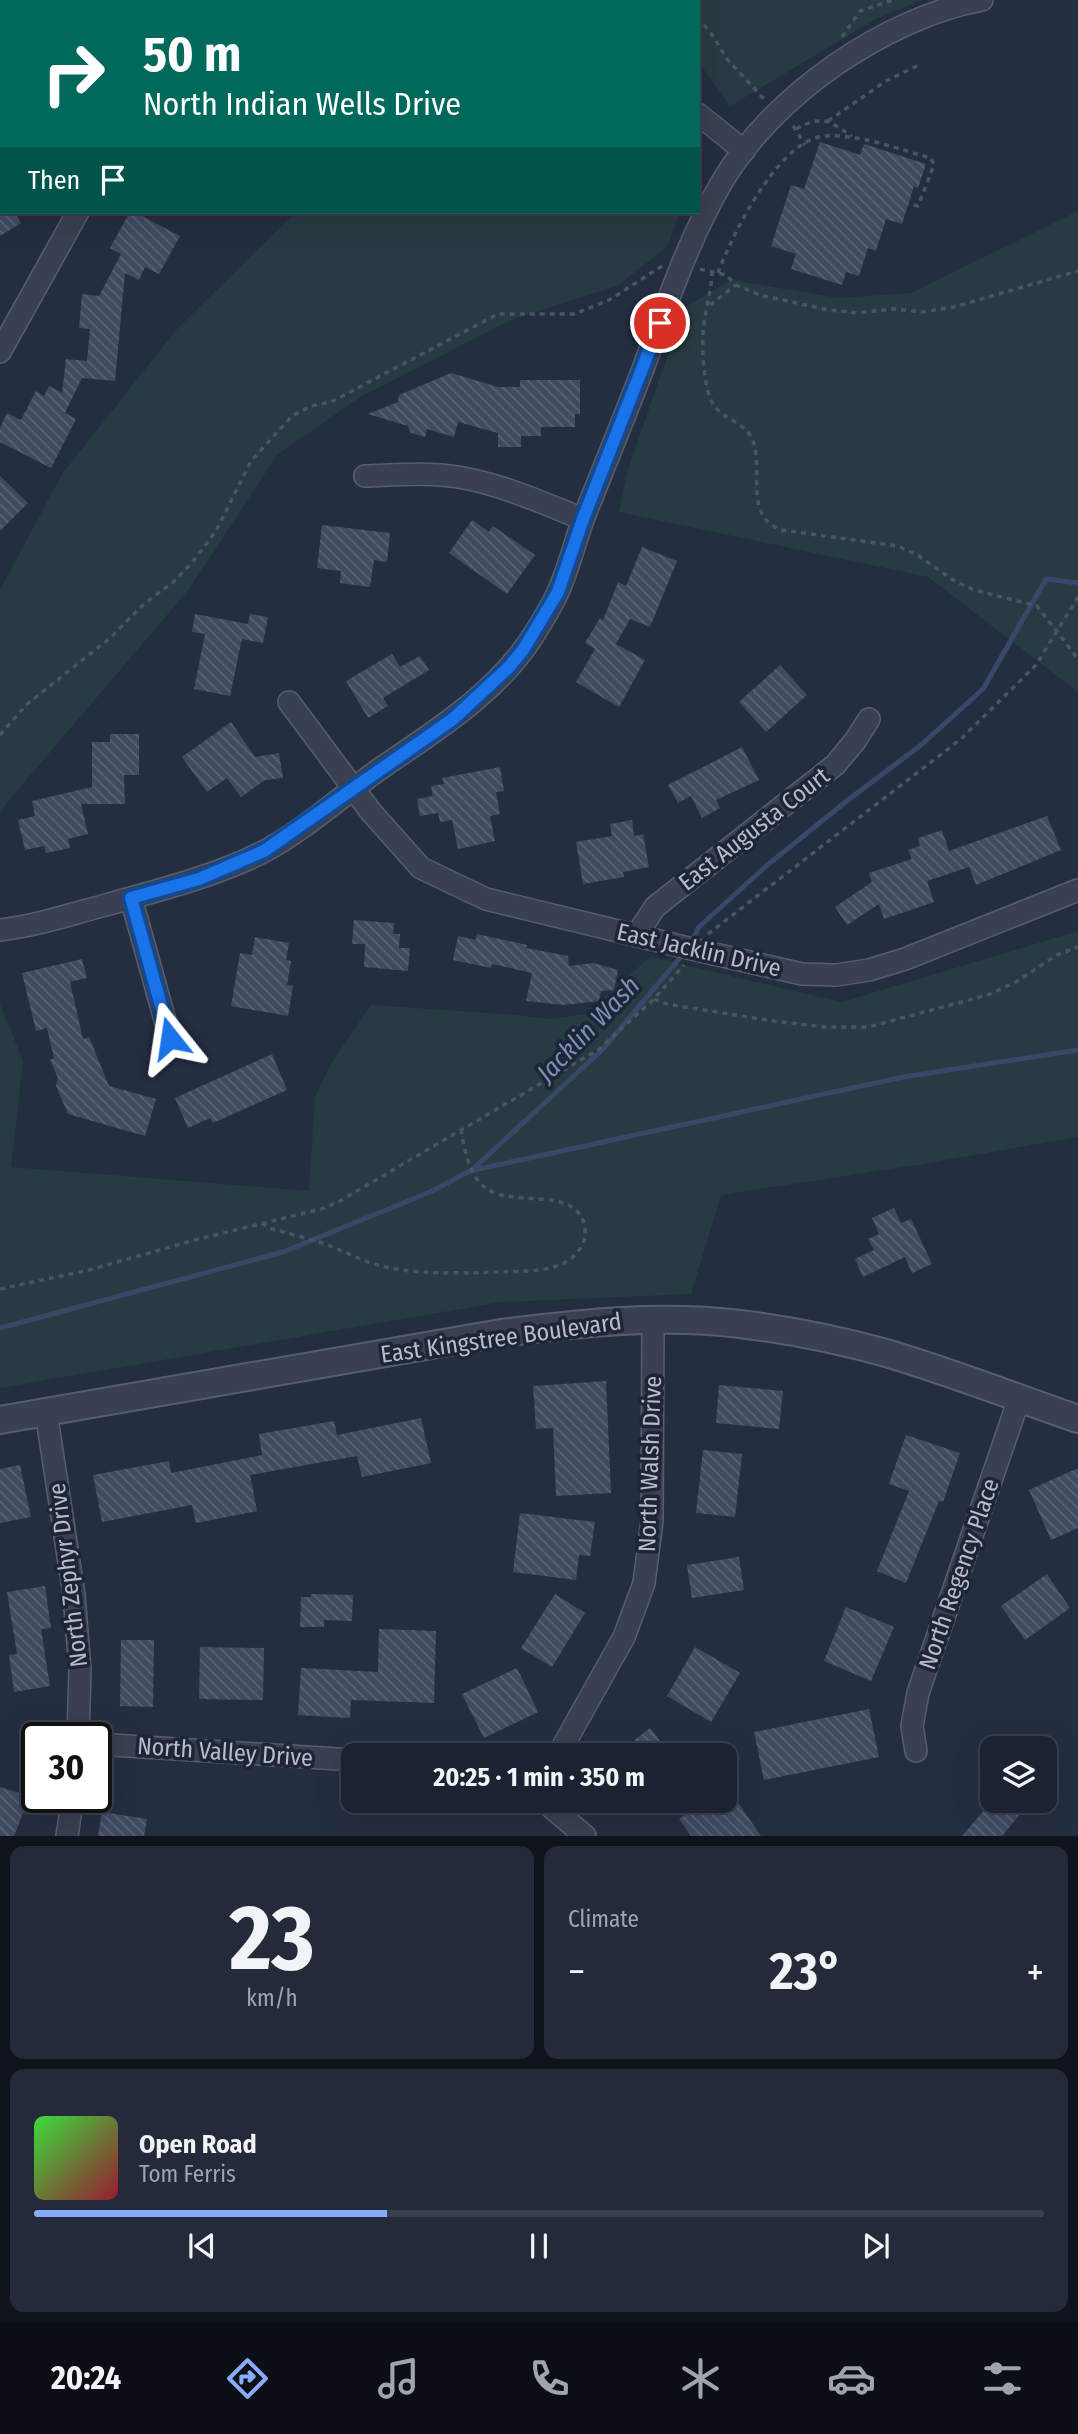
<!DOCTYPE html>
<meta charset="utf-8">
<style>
:root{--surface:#1b2231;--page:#242a39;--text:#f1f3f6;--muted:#a0a4ab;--line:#393f4d;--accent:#88acfd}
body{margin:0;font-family:"Fira Sans Condensed",sans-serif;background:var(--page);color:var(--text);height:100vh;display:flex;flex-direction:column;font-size:26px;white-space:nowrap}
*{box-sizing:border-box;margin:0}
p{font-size:23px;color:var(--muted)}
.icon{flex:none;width:38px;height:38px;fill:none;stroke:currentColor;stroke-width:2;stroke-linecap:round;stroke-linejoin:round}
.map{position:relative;height:1836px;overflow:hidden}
.side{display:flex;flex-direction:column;gap:10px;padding:10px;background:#0f131b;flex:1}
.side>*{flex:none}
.banner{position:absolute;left:0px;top:0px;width:700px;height:214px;box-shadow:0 7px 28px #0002,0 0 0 2px var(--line);background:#00695c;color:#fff;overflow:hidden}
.fabs{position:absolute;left:980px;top:1736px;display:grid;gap:14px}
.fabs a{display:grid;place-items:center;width:77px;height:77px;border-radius:14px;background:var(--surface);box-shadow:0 7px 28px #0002,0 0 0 2px var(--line);font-size:35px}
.speed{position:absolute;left:21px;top:1722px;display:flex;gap:14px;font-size:35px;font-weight:700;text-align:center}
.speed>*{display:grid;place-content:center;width:91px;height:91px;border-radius:50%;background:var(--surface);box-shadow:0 7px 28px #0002,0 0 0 2px var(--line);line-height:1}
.speed .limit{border:4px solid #111;border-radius:10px;background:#fff;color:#111}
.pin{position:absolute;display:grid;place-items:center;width:60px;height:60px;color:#fff;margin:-30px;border:4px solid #fff;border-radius:50%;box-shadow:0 2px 7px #0007}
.me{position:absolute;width:77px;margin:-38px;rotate:345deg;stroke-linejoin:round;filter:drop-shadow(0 0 5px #0008)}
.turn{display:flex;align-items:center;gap:24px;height:147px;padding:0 28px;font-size:32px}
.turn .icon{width:91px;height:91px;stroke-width:2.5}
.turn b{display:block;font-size:49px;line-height:60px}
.then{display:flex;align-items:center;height:66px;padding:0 28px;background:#0003;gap:14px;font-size:26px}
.big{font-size:52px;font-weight:700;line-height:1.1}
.side .widget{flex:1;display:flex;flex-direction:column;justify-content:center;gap:10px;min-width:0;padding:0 24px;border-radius:14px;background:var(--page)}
.side .dial{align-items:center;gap:0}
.dial b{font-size:91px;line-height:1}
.song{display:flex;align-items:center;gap:21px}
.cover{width:84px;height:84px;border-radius:10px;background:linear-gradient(135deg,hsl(120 70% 55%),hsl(350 70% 35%))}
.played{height:7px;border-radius:4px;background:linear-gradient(90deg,var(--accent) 35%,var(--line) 35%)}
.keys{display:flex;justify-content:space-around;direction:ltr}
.heat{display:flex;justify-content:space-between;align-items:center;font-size:38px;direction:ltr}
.side .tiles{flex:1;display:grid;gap:10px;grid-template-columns:1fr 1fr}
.widget:last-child{grid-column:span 2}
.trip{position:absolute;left:341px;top:1743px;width:396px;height:70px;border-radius:14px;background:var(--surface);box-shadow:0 7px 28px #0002,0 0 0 2px var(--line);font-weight:700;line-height:70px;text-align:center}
.menu{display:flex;height:112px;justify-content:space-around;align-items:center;background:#0b0e14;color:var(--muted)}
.menu .icon{width:49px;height:49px}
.menu .current{color:var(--accent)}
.menu b{font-size:32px;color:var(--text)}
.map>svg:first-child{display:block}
</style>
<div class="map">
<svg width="1078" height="1836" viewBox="0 0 1078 1836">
<defs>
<pattern id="building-back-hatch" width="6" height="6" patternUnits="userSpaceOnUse" patternTransform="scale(1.75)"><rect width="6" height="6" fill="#404b61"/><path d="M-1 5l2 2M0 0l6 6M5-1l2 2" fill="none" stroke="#596376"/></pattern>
</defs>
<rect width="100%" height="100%" fill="#242e41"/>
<path fill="#263c42" d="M654 0H922L876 19 730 106 698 61V2Z
M1078 211V692L928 577 619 512 627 472 684 308 731 280 838 298 911 293Z
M296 212H680L667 247 617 286 513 319 360 397 277 455 189 589 0 811V590L62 474 177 329Z
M1078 931V1137L922 1164 721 1195 691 1294 501 1302 0 1388V1004L23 1061 11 1167 309 1191 315 1097 330 1065 371 1005 516 1015 551 1019 585 1014 650 957 842 1002Z"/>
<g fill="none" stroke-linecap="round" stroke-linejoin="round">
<path stroke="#374869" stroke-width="5" d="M690 945 699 927 765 867 848 800 921 745 983 689 1046 579 1078 583
M474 1170 903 1077 1078 1050
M0 1328 283 1252 430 1192 472 1170 603 1049 684 953"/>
</g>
<path fill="url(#building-back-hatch)" d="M820 142 860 155 864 144 926 164 918 188 914 186 902 224 886 219 876 251 868 248 859 276 846 272 842 285 791 269 796 254 771 246 791 185 804 189Z
M0 212H14L21 223 0 236Z
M130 212H134L180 236 159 274 145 267 139 280 125 273 115 381 82 378 65 413 76 419 51 468 0 442V428L7 413 21 420 36 391 44 396 49 386 62 393 66 359 87 361 90 329 79 328 82 294 99 296 121 254 110 248Z
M451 373 498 387H520V380H580V414H575V427H541V436H521V447H498V433L458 422 454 437 427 429 425 437 411 433 408 426 368 414 398 402 399 395Z
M0 476 28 503 0 531Z
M472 520 489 532 493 526 535 555 507 594 449 553Z
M322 525 390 533 387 562 374 560 370 587 340 583 341 571 317 568Z
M642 547 677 561 650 627 630 619 616 644 645 660 619 707 576 682 595 649 585 643 600 618 603 620 618 582 626 586Z
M195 614 248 624 250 614 268 617 263 643 242 639 230 696 194 689 205 634 192 632Z
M392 654 400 667 420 656 429 670 383 698 388 706 368 718 346 681Z
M780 665 807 695 766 732 739 702Z
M231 722 255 757 279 753 283 778 265 780 241 797 227 778 207 792 182 757Z
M110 734H139V775H124L125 804H81L88 834 68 839 70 848 46 853 44 846 25 850 18 820 35 816 32 801 92 787V742H110Z
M742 747 759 780 716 800 720 808 702 818 691 796 678 803 668 785Z
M500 767 504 791 496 792 500 814 490 816 495 841 458 849 452 820 440 822 438 813 420 816 417 799 433 796 431 786 444 784 442 778Z
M1047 816 1061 850 976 885 969 867 927 881 934 902 884 919 879 904 847 925 835 907 872 882 869 873 912 859 908 850 920 846 918 838 942 830 949 851Z
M632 820 634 836 643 834 649 867 623 872 624 877 583 884 576 842 612 836 610 824Z
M354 920 394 923 393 934H400L399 948H410L408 971 364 967 365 944H352Z
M477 934 527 945 526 948 568 956 569 966 593 963 618 970 614 990 601 991 599 1001 564 1005 526 1001 532 973 492 964 491 968 453 960 458 936 476 940Z
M255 937 289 943 286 960 291 961 287 985 293 986 288 1016 231 1006 240 953 252 955Z
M82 959 87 978 70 982 83 1039 89 1037 109 1086 156 1099 145 1136 68 1114 56 1086 58 1078 50 1060 54 1058 47 1028 36 1031 22 973Z
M272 1054 287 1090 213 1123 210 1118 188 1128 175 1098Z
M894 1208 901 1223 911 1219 932 1264 912 1273 905 1257 863 1277 855 1259 874 1250 868 1239 879 1234 872 1218Z
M606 1381 611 1493 556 1496 553 1428 536 1429 533 1386Z
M719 1385 783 1391 779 1429 716 1423Z
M421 1418 431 1463 362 1477 357 1456 250 1475 257 1511 196 1523 192 1505 102 1522 93 1475 169 1461 171 1473 262 1455 259 1434 334 1421 337 1435Z
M906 1435 960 1453 943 1502 939 1501 906 1583 877 1571 909 1491 889 1484Z
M703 1450 742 1454 735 1517 696 1513Z
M20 1465 31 1517 0 1523V1469Z
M1078 1468V1528L1051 1540 1029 1490Z
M520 1513 595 1522 590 1556 579 1555 576 1580 513 1572Z
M739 1557 744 1590 692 1598 687 1565Z
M1047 1574 1070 1608 1025 1640 1001 1606Z
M45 1586 51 1628 41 1629 50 1686 14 1692 9 1655 17 1654 7 1592Z
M311 1594 353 1595 352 1621 324 1620V1627H300L301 1597H311Z
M555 1594 585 1613 552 1667 521 1648Z
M846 1607 894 1627 871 1681 824 1661Z
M379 1629 436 1631 434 1703 351 1700 350 1718 298 1715 301 1668 378 1672Z
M121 1640H154L153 1707 120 1706Z
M200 1647 264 1648 263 1700 199 1699Z
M695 1647 740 1673 711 1722 667 1696Z
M517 1668 538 1712 484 1738 462 1694Z
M869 1709 879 1757 764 1780 754 1732Z
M650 1728 671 1755H615Z
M724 1782 761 1836H691L679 1819 706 1801H724Z
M0 1787 32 1797 27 1814 23 1813 14 1836H0Z
M992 1801H1031L1002 1836H962Z
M102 1812 147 1819 144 1836H98Z"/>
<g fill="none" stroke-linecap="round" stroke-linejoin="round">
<defs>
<path id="minor" d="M427 0 428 2
M698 114 744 151
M0 352 78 212
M365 476C396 475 427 472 458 477 501 484 543 503 583 519
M289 702 371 812 421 868 486 899 688 948 802 974 836 975 869 970 905 959 1078 890
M131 898 170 1038
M0 930C36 926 71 914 106 905 159 890 213 877 263 852 305 830 347 791 387 764 440 728 498 691 533 636 542 622 551 607 558 592 569 568 575 541 584 517 604 467 624 418 643 369 666 306 688 240 722 182 772 96 885 18 982 0
M636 936 655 907 835 765 855 741 869 719
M46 1412 74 1595 80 1670 78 1738
M96 1744 354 1760
M916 1751 912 1726 918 1693 1019 1399
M558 1755 624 1637 644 1583 652 1521 653 1320
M544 1801 585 1836
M67 1836 73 1797"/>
<path id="tertiary" d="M0 1420 501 1333C581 1323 661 1314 740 1324 789 1330 839 1340 886 1353 951 1372 1014 1397 1078 1419"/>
</defs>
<use href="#minor" stroke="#565e6e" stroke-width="24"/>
<use href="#tertiary" stroke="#565e6e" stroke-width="30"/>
<path stroke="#44595f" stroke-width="3.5" stroke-dasharray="5 5" stroke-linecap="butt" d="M687 0 688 2
M698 17 713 36 727 59 764 99
M842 37 860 11 893 0
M828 121 886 81 919 65
M793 126 805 145
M796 129C823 114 828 121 852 136
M700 269 726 275 736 285 760 295 829 310 858 313 893 309 922 312 954 307 1078 271
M712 271C712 289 706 306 704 324 701 342 703 388 713 404 724 421 749 423 754 444 763 474 744 515 781 530L898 546 919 556 953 580 974 590 1037 606 1078 659
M718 273C732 235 779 139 825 136 861 134 897 149 931 158L934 165 918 206 908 204
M710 305 736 285
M0 735 26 705 110 638 144 604 172 583 191 564 216 531 251 461 292 416 311 406 331 402 498 314H574L609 300 662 266
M708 934 961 739 1036 665 1078 597
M654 999 666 1004 773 1021 825 1027H868L988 995 1016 982 1057 955 1078 947
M262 1223 269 1228C287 1233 306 1238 325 1244 348 1253 370 1265 395 1269 425 1274 469 1273 501 1272 525 1271 558 1273 576 1254 582 1247 586 1240 585 1230 581 1182 507 1211 482 1185 468 1171 465 1150 461 1131
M0 1289 89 1270 195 1240 321 1209 338 1202 598 1050 654 999 684 965"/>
<use href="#minor" stroke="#384051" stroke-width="21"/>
<use href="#tertiary" stroke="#384051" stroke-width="26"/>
</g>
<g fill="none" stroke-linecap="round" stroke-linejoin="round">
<defs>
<path id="route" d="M170 1038 131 898 199 879 264 851 453 719 509 667 523 650 558 592 583 519 660 323"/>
</defs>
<use href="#route" stroke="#114b97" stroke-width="18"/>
<use href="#route" stroke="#1a73e8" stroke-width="12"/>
</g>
<g text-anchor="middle" stroke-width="7" stroke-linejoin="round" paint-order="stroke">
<g font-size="24" fill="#b5bccb" stroke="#1d2536">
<text transform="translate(754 829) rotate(-38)" y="8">East Augusta Court</text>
<text transform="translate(699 950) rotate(13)" y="8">East Jacklin Drive</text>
<text transform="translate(501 1338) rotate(-8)" y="8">East Kingstree Boulevard</text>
<text transform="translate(650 1464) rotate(-88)" y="8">North Walsh Drive</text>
<text transform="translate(959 1574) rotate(-71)" y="8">North Regency Place</text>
<text transform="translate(68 1575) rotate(-97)" y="8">North Zephyr Drive</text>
<text transform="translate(225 1752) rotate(4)" y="8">North Valley Drive</text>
</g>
<g font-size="26" font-style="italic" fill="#7b8eb3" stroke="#1d2536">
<text transform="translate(588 1029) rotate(-46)" y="9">Jacklin Wash</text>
</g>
</g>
</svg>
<div class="fabs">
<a><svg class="icon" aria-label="layers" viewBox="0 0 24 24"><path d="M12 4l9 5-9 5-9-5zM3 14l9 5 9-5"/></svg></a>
</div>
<div class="speed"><div class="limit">30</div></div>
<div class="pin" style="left:660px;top:323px;background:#d93025"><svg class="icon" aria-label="arrive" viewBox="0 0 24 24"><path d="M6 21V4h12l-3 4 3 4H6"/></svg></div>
<svg class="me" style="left:170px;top:1038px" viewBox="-20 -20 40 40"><path d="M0-17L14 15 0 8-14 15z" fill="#1a73e8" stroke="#fff" stroke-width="4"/></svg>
<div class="trip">20:25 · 1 min · 350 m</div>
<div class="banner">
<div class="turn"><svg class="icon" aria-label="right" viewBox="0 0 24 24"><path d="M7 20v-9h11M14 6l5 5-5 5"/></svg><div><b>50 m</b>North Indian Wells Drive</div></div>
<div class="then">Then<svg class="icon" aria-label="arrive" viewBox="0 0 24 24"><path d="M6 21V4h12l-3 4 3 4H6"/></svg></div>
</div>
</div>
<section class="side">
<div class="tiles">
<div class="widget dial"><b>23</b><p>km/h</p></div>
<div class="widget"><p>Climate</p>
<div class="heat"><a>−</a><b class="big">23°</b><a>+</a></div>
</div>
<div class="widget">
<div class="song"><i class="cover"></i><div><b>Open Road</b><p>Tom Ferris</p></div></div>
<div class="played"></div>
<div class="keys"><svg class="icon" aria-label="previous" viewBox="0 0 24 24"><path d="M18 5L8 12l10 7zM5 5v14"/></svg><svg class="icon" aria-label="pause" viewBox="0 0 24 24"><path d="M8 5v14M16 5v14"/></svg><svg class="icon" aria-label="next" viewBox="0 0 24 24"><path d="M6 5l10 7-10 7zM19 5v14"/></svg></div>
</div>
</div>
</section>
<nav class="menu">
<b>20:24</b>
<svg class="icon current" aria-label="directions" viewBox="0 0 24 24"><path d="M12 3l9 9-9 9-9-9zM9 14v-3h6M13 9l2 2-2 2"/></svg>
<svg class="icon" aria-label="music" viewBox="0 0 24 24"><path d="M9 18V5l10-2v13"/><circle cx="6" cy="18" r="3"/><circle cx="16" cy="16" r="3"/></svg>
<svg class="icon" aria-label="phone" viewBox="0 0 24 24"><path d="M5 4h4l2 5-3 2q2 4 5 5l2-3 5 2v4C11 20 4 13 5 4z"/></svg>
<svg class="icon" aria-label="climate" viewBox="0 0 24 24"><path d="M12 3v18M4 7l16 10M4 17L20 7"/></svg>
<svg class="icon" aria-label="car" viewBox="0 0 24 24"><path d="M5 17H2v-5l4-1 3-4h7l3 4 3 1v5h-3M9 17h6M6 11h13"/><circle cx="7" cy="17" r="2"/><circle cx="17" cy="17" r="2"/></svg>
<svg class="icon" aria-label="filters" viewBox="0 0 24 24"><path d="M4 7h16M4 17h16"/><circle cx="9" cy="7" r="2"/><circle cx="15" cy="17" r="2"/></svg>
</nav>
